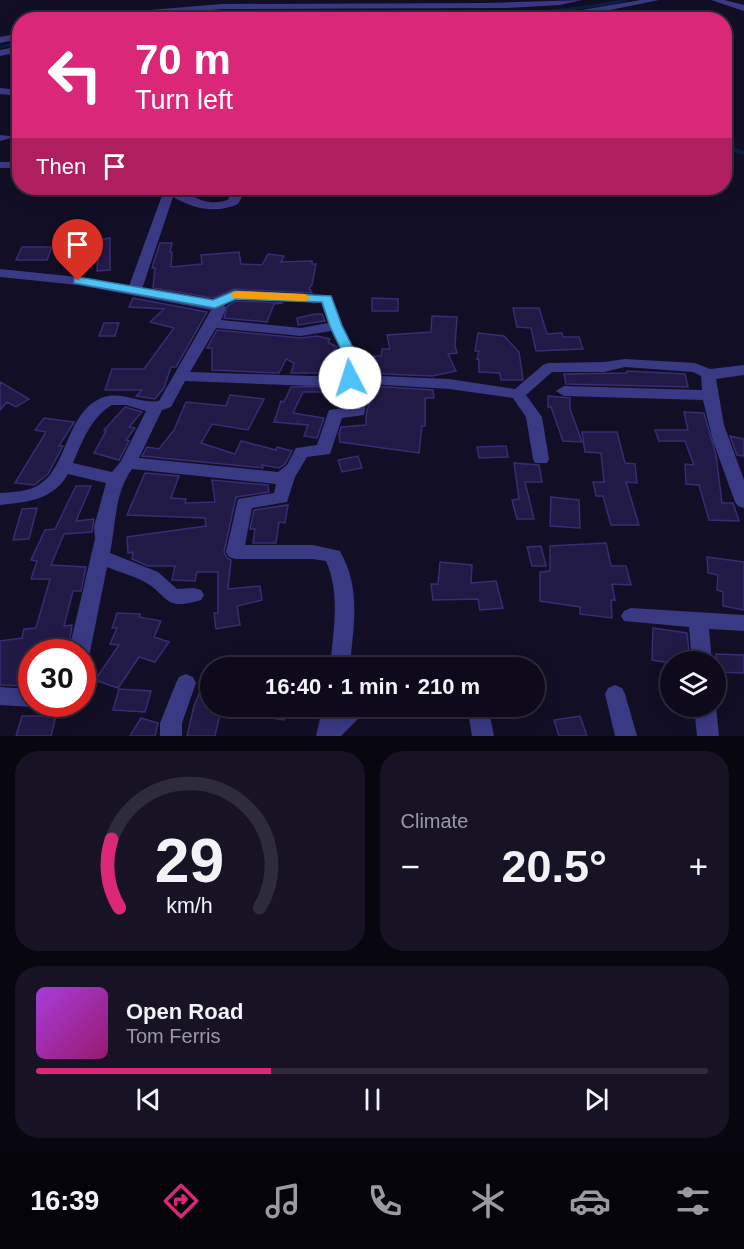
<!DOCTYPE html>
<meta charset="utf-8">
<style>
:root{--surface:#0e0a1c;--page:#171325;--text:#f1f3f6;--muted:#9b9aa3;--line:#2e2b3b;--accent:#db2777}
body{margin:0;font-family:Arial,sans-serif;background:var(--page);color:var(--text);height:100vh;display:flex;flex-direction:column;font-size:22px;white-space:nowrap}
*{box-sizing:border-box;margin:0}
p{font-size:20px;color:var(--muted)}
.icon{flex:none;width:33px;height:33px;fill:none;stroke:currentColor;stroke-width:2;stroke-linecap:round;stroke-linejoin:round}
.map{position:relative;height:736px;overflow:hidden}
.drawer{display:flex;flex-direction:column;gap:15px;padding:15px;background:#08060f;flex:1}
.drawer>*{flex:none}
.hud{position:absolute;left:12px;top:12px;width:720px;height:183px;border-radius:24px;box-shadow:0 3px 15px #0003,0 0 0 2px var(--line);background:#db2777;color:#fff;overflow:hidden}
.fabs{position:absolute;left:660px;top:651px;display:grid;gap:12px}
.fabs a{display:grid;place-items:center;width:66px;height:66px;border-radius:50%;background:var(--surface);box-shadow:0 3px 15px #0003,0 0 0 2px var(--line);font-size:30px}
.speed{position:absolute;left:18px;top:639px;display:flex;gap:12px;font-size:30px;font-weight:700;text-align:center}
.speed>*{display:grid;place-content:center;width:78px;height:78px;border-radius:50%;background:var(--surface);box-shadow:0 3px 15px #0003,0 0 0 2px var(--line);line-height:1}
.speed .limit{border:9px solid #d22;background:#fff;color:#111}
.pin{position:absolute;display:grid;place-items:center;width:51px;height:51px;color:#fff;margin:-62px -26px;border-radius:50% 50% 50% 0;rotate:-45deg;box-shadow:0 0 6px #0007}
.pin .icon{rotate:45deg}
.me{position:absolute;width:66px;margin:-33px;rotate:355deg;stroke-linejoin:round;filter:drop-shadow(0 0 4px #0008)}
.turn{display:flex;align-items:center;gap:21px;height:126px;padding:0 24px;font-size:27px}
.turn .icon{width:78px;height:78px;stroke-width:2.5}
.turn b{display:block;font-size:42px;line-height:51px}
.then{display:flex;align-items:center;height:57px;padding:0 24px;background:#0003;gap:12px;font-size:22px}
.big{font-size:45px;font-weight:600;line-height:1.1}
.drawer .tile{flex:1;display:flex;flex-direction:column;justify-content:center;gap:9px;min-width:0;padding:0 21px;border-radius:24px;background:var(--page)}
.drawer .dial{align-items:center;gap:0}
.dial svg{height:156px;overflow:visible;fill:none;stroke:var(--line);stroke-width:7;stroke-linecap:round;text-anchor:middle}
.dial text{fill:var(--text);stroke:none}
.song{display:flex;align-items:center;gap:18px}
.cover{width:72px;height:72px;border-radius:9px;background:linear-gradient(135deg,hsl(280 70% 55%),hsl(320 70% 35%))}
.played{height:6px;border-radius:3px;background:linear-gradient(90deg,var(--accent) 35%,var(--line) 35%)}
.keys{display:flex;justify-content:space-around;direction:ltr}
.heat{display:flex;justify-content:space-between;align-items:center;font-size:33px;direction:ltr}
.drawer .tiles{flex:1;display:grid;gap:15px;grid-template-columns:1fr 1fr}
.tile:last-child{grid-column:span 2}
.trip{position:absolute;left:200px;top:657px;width:345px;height:60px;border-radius:30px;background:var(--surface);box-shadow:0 3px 15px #0003,0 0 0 2px var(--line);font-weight:600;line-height:60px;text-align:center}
.menu{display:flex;height:96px;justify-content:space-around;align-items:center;background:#06040b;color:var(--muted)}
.menu .icon{width:42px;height:42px}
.menu .selected{color:var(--accent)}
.menu b{font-size:27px;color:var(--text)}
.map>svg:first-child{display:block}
</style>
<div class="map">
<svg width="744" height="736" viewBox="0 0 744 736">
<rect width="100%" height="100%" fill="#120e25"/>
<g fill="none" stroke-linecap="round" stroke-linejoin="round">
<path stroke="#0a2043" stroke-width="3" d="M345 12C439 13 533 20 626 0
M143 20 221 12 290 11
M0 47 20 43"/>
<path stroke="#0a2043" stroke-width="4" d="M724 146 744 153"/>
</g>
<path fill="#221a46" stroke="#382c72" stroke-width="1.5" d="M110 238V270L97 271 99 240Z
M160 243H172L170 252H172L171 267 202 264 201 255 239 252 241 264 262 265 268 254 284 256 281 262 312 261V264H316L312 285 309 288 312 293 234 289 213 298 153 288 155 268H152Z
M22 247H52L47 260H16Z
M133 298 207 312 176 367H171L164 388 155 399 136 396 142 390H105L112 369H144L174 328 150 322 164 309 129 307Z
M372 298 398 299V311H372Z
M236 301 283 303 274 304 267 322 224 318 227 306Z
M513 308H539L547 334 562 333 563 337H579L583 349 536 351 531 328 517 327Z
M315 314H322L325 321 298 325 297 318Z
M432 316 457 317 455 346 457 353 448 354 456 371 432 376 360 373 361 356H381L382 349H390L387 335 431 332Z
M104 323H119L115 336H99Z
M217 330 301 338 317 336 330 339 328 342 337 347 328 356H339L336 366H341V373H291L294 363 286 359 279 373 212 370V348H207Z
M478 333 504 336 519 352 523 380H501L500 373 479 372V360L477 359 479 351H475Z
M627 371 685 374 688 387 566 384 564 374 627 373Z
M0 382 29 399 16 407 7 402 0 410Z
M352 386 350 397 340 396 341 392H303L293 413 324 418 317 438 304 436 308 425 274 422 281 401 284 402 291 387Z
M372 386 433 390 434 398H425V426H422L419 453 340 442 339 434 341 427 366 425V417Z
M230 395 264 399 248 430 212 424 201 443 235 454 241 441 276 450 277 447 292 451 285 464 279 468 262 465 263 468 142 456 147 447 159 449 174 430 186 402 226 406Z
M548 396 570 398V409L582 442 563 441 551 407H548Z
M125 407 142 412 129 427 135 428 126 440 129 441 119 460 94 453 106 431 104 430Z
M684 412 704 413 716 455 722 503H733L739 521 709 520 699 485 686 484 685 464 694 465 685 441H659L655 430H688Z
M44 418 74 422 59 446H63L48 474 34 485 15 483 46 432 35 430Z
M582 432H617L625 463 635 464 637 483 626 482 639 525H611L603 496H596L593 482H604L601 453 585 452Z
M730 436 744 439V456L737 455Z
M506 446 508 457 479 458 477 447Z
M358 456 362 468 342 472 338 460Z
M514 463 539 465 542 482H525L534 519H517L512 500 519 499Z
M145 473 179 476 171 498 186 499 185 503 215 502 212 480 268 485 269 492 236 497 224 552 227 558 231 560 228 589 260 586 262 600 237 606 240 625 216 629 214 613H218V572H197L195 581 172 580 175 566H148L132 559 133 552 128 553 127 537 206 526 205 518 127 515Z
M76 486H91L76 521 94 519 92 532 64 534 51 565 86 567 81 591H73L64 626 72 625 68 652H32V667H29L26 686 0 685V641L22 638 24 629 36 628 50 579H31L37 561 31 560 45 530 55 529Z
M551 497 579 500 580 528 550 526Z
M288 505 285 523 279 522 276 543H253L255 529H250L254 510Z
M37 508 29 539 13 540 22 509Z
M606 543 611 566H626L631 585 612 584 615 600H611L612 618 580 614V607L540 601V572L550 571V546Z
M541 546 546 566H532L527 547Z
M707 557 744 562V610L723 606V592L717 590 718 575 708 573Z
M440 562 472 565 471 583 496 581 503 608 480 610 478 599 433 600 431 584H438Z
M117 613 140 614 139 617 161 621 154 637 169 642 155 662 139 657 118 688 95 680 119 645 110 644 117 628H112Z
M653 628 687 633 690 662 670 663 652 660Z
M716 654 744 655V673L716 672Z
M210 668V706H222L215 736H187L194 706Z
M119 689 151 691 145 712 113 710Z
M266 706H288L284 720 263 717Z
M22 716H56L51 736H16Z
M580 716 587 736H559L554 720Z
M141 718 158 723 155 736H130Z"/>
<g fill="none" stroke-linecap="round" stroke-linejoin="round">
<path fill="#3a3984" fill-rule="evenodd" d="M582 0 560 5 506 8 222 9 117 20H93L138 11 222 4 487 3Z
M641 0H659L576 17 542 20H192L242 14H541L576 11Z
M711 0H724L744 5V11Z
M20 33V39L0 43V37Z
M20 46V52L0 56V50Z
M0 88 20 90V96L0 94Z
M0 135 10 136 11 138 0 141Z
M0 162H20V168H0Z
M162 188C186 186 203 211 229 199L227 188H239L242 197 238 204C216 214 194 209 173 197L142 289 213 300 234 291 332 296 343 326 358 356V375L449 379 515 389 543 365 548 363 604 362 625 359 695 363 710 369 744 365V375L716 379 724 425 744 480V508L738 506 735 502 713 441 703 400 564 396 556 391 564 386 702 390 701 376 693 372 625 367 604 372H552L526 395 542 417 549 459 547 463H535L533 459 526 417 513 398 449 389 370 384 364 415 342 418 330 454 307 457 295 477 287 502 252 508 245 545H313L340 551C362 591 353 624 350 668H330C333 632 341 595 326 561L313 559H235L229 557 226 552 238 499 274 493 276 484 132 469C114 494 116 525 110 553L158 572 177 589 194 588 201 590 204 595 201 600C163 612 169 595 143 581 131 575 119 572 107 567L90 652 87 658 82 659V652H70L71 641 95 539 94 527 106 483 68 474C53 500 28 502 0 505V493C14 492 28 492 40 484 68 467 66 410 104 397 124 391 140 404 159 401L211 310 78 285 0 277V269L78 277 129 286 164 190ZM236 299 321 303 328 323 301 328 221 320 226 308 224 305ZM216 328 301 336 331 331 344 356 343 375 312 376 190 372ZM185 381 312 386 355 384 351 407 329 410 317 445 296 448 287 465 278 472 139 458 162 410 171 407ZM112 405H126L146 411 121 461 112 472 73 463C82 442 91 417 112 405Z
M631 608 744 615V631L709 629 712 662H692L689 627 624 621 621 616 624 611Z
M470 658 510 659 517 661 520 667 449 668 452 662Z
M186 674 193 677 196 683 182 723V736H160V723L176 683 179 677Z
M615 685 622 688 625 694 637 736H615L605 694 608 688Z
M0 687 32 689V704H40L32 707 0 705Z
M323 706H368L365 712 341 736H316Z
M467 706H488L494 736H472Z
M694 706H716L719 736H697Z"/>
</g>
<path fill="#4fc3f7" stroke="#337fa1" stroke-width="1.5" d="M78 277 213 300 234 291 331 296 342 326 357 356V378L350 383 343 378 344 356 330 326 322 302 236 299 215 308 74 283V278Z"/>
<path fill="#f59e0b" d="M237 291 305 294 311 298 305 301 233 298 231 295 233 292Z"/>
</svg>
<div class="fabs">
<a><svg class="icon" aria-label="layers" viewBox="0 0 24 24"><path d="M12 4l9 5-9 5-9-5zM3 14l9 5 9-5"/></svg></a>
</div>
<div class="speed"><div class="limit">30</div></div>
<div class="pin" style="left:78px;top:281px;background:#d93025"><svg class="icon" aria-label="arrive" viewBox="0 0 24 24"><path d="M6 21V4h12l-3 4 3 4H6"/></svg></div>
<svg class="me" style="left:350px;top:378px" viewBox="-20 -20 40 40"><circle r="19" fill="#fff"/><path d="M0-13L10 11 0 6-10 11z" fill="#4fc3f7"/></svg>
<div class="trip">16:40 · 1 min · 210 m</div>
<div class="hud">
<div class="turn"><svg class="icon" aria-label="left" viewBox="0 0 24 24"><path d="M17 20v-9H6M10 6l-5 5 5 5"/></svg><div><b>70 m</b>Turn left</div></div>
<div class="then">Then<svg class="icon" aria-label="arrive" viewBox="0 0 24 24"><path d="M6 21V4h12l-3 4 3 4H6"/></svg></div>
</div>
</div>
<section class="drawer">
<div class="tiles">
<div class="tile dial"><svg viewBox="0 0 100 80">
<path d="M14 69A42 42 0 1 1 86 69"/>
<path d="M14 69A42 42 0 0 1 10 34" stroke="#db2777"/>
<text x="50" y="56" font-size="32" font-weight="700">29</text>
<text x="50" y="72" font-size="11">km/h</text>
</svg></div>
<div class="tile"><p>Climate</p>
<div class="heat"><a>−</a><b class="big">20.5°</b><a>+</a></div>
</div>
<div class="tile">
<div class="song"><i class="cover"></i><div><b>Open Road</b><p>Tom Ferris</p></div></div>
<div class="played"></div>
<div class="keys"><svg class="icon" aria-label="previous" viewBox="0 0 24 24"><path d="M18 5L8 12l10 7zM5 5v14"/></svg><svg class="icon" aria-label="pause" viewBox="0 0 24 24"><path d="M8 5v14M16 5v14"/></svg><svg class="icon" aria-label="next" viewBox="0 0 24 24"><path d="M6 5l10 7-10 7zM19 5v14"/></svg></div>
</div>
</div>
</section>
<nav class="menu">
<b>16:39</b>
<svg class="icon selected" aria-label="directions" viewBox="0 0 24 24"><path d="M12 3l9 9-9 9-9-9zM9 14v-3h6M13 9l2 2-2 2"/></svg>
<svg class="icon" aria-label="music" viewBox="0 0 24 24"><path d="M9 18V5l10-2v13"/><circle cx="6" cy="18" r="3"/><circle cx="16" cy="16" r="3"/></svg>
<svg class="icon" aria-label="phone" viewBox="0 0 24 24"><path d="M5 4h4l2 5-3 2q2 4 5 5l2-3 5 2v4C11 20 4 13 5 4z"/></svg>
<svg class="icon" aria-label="climate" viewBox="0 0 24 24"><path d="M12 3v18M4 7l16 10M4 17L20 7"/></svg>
<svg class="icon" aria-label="car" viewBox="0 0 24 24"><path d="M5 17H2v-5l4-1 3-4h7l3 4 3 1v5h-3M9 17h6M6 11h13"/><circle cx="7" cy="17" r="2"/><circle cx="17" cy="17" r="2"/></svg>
<svg class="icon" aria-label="filters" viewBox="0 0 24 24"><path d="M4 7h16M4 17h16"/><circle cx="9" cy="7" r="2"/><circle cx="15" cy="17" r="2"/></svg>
</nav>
